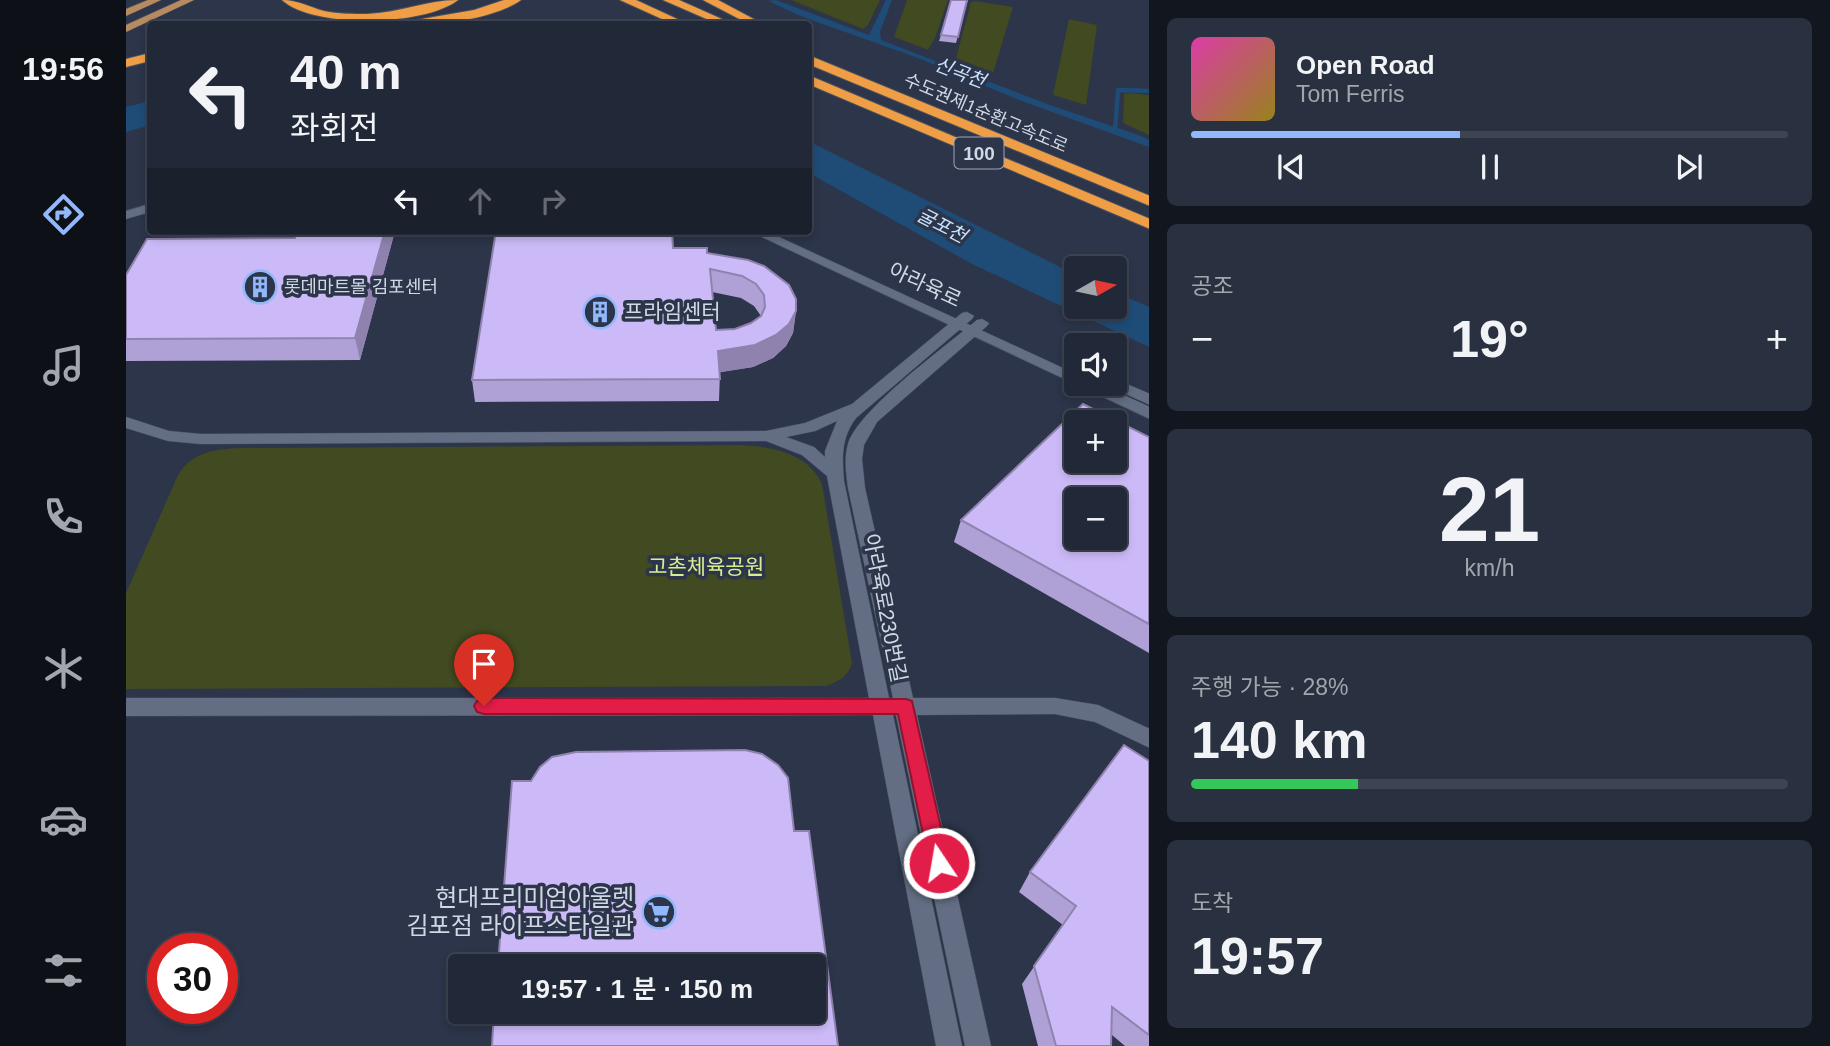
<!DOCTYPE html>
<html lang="ko">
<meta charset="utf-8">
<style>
:root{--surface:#212837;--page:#29303f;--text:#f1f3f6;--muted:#a2a6ad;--line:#3e4452;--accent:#91b8fd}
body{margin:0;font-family:Arial,"Noto Sans KR",sans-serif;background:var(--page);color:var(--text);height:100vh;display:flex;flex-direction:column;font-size:26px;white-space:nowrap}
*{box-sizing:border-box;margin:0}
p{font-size:23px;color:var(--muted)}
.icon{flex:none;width:38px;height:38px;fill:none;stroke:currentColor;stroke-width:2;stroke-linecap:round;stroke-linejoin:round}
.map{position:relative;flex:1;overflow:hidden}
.sheet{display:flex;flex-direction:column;gap:18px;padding:18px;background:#12161e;width:681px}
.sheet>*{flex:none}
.banner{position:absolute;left:21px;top:21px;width:665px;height:214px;border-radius:7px;box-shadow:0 4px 10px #0003,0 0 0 2px var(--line);background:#212837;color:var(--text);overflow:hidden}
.needle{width:46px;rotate:81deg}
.tools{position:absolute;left:938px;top:256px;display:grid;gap:14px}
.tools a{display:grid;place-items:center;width:63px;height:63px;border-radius:7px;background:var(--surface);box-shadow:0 4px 10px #0003,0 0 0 2px var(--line);font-size:35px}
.speed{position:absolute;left:21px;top:933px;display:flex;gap:14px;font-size:35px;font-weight:700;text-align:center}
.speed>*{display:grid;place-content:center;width:91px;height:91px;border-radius:50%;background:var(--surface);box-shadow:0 4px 10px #0003,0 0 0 2px var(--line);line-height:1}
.speed .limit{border:10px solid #d22;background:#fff;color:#111}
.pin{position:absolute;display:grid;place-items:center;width:60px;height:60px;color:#fff;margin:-72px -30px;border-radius:50% 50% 50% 0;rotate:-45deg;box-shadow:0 0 7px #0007}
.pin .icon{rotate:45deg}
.me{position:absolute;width:77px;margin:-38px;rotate:348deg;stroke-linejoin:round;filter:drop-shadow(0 0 5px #0008)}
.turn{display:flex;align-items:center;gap:24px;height:147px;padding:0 28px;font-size:32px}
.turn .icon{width:91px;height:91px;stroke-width:2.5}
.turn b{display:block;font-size:49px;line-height:60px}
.lanes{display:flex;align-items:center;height:66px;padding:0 28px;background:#0003;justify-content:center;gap:35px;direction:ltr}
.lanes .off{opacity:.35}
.big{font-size:52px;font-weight:600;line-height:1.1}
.sheet .widget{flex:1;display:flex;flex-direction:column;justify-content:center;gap:10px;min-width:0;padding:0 24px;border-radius:10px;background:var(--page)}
.sheet .dial{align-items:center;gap:0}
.dial b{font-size:91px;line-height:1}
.song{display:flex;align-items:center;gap:21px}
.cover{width:84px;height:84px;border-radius:10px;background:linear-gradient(135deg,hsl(320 70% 55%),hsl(50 70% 35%))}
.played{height:7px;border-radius:4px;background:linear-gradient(90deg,var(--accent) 45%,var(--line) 45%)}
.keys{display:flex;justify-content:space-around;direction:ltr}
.heat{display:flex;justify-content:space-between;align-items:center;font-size:38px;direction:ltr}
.charge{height:10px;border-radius:5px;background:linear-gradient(90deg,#34c759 28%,var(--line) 0)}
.trip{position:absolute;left:322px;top:954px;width:378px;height:70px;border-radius:7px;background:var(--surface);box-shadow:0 4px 10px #0003,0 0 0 2px var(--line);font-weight:600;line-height:70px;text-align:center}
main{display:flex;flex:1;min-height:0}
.tab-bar{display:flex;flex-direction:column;width:126px;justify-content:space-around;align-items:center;background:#0d1016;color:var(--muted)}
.tab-bar .icon{width:49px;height:49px}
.tab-bar .active{color:var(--accent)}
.tab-bar b{font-size:32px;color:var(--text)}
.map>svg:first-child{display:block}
</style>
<main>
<nav class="tab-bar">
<b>19:56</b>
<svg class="icon active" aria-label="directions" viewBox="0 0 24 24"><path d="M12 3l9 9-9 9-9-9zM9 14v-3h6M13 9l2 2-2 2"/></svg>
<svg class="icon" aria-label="music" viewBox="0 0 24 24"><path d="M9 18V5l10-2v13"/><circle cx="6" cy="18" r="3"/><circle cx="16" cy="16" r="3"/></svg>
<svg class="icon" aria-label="phone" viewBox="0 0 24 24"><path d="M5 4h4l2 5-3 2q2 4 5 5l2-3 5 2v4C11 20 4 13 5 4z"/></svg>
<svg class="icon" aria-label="climate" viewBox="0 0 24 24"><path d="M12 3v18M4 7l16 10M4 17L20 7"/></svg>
<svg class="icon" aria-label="car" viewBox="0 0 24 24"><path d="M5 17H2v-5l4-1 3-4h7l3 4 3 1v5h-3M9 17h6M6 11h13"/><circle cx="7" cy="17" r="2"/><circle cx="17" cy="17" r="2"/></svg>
<svg class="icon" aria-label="filters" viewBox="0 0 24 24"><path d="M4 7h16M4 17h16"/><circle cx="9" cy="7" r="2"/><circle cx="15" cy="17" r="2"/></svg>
</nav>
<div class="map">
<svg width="1024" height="1046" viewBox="0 0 1024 1046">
<rect width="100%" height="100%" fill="#2c3549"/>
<path fill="#414a20" d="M665 0H754L742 25 737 29Z
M781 0H822L809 38 802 50 768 37Z
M849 1 887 7 867 73 830 58 845 2Z
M943 19 971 25 960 105 927 95Z
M1004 93 1023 95V135L997 123 998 94Z
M617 445C647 447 683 454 696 484L726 663C722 677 713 681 700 686L0 689V593L52 475C66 452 89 449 114 448Z"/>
<path fill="#1e4c77" d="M650 0 743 35 760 0H766L754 32 755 40 924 105 1015 136 1023 140V147L893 100 792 58 677 17 642 1Z
M24 101V125L0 132V107Z
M682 141 950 275V306H989V292L1023 307V347L846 264 683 173Z"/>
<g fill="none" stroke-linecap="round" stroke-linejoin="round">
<path stroke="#1e4c77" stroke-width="4.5" d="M989 131 992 90 1024 91"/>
<defs>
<path id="street" d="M841 312 848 316 846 319 730 418C715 438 716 457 718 481L763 698H767L722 488C720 473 718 458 722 444 732 410 820 346 851 320L856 319 863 323 861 326 751 422 738 445 736 459 739 488 787 698H929L972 705 1024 729V748L969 722 929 714 791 715 865 1046H839L770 715H767L836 1046H810L747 715 0 716V698H743L701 476 676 455 640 441 75 444 42 441 0 428V417L43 431 75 434 640 431 679 423 726 404 836 313ZM711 421 699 451V457L688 447 660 437 689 431Z"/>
<path id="secondary" d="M24 204V212L0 219V211Z
M623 231H640L950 374V383H971L1024 407V419Z
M989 379 1024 394V405L982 386 979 383H989Z"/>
<path id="primary" d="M22 0H35L0 16V9Z
M55 0H68L0 32V25Z"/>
<path id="highway" d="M156 0C172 0 183 7 198 11 212 14 227 14 241 14 272 13 301 0 332 0 299 26 188 29 156 0Z
M378 0H395C372 17 312 27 284 24L290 20 348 10Z
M494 0H510L562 24H547Z
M537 0H553L607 24H592Z
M577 0H592L637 24H623Z
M24 53V61L0 67V59Z
M682 55 1024 196V206L682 64Z
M682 75 1024 219V229L682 84Z"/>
</defs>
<use href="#street" stroke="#495161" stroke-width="1"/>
<use href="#secondary" stroke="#495161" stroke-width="1"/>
<use href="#primary" stroke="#495161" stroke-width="1"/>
<use href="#highway" stroke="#495161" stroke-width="2"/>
<use href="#street" fill="#636e84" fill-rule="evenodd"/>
<use href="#secondary" fill="#636e84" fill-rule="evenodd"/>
<use href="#primary" fill="#b78b5f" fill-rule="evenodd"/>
<use href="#highway" fill="#ef9e46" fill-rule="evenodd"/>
</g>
<path fill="#afa0d5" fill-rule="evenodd" d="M842 0 830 43 813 41 815 35Z
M269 231 234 360 0 361V275L169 238Z
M547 248 622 260 670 311 667 333 660 346 647 358 627 367 594 372 593 401 349 402 346 380ZM586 292 615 298 628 306 635 316 625 323 609 329 590 330Z
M1023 437V653L828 542 835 520Z
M1023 761V1046H999L986 1035 985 1046H912L896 984 937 925 893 892 904 872Z"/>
<path fill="#8f82ae" d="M259 231H269L234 360 229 338Z
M670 311 667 333 660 346 647 358 627 367 590 373 592 351Z"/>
<path fill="#ccbaf8" stroke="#8f82ae" stroke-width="2" fill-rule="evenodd" d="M825 0H841L832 37 815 35Z
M171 231H259L229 338 0 339V275L21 239 169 238Z
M370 231 546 232 547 248H581V253L622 260 638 266 663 285 670 299V311L663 324 650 335 629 345 592 351 594 379 346 380ZM584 269 616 276 630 284 638 295 639 307 635 316 625 323 609 329 590 330Z
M957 404 1023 437V624L835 520ZM950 422H989V460H950ZM950 499H989V537H950Z
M998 745 1023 761V1035L986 1007 985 1046H930L908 966 950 906 904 872Z
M619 750 636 754 652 765 662 778 668 831H683L712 1046H366L368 1012H688V966H372L386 781H405L414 767 426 757 450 752Z"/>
<path fill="#e11d48" stroke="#92132f" stroke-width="2" d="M358 698 780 699 786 701 823 863 820 870 813 873 806 870 803 863 772 714H358L351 712 348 706 351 701Z"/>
<defs>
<symbol id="building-ring" viewBox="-11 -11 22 22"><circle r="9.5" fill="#2c3549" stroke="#91b8fd" stroke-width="1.5"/><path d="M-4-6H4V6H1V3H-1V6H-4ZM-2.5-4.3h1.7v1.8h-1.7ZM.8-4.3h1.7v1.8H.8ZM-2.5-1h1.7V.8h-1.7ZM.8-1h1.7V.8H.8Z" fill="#91b8fd"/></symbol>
<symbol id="supermarket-ring" viewBox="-11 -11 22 22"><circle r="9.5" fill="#2c3549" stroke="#91b8fd" stroke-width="1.5"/><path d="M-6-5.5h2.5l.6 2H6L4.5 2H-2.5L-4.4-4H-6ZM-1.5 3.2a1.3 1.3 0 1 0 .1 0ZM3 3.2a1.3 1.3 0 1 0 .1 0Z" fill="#91b8fd"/></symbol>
</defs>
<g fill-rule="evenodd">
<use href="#building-ring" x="115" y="268" width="38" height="38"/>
<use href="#building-ring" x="455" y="293" width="38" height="38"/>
<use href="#supermarket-ring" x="514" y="893" width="38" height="38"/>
</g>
<g text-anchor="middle" stroke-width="7" stroke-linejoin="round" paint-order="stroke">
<g font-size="18" fill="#d1d7e4" stroke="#2c3549">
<text transform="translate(860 113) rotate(23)" y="6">수도권제1순환고속도로</text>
</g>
<g font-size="18" fill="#d1d7e4" stroke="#2c3549" text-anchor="start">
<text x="158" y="293">롯데마트몰 김포센터</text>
</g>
<g font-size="19" font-style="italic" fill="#c8e3fe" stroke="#2c3549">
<text transform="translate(834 72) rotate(21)" y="7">신곡천</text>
<text transform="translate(816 225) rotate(27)" y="7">굴포천</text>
</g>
<rect fill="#2c3549" stroke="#a0a6b6" stroke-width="2" x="828.5" y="137.5" width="49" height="31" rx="5"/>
<g font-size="19" font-weight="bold" fill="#d1d7e4">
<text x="853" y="160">100</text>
</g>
<g font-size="21" fill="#d1d7e4" stroke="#2c3549">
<text transform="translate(799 285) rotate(25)" y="7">아라육로</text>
<text transform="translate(759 608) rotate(79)" y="7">아라육로230번길</text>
</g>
<g font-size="21" fill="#d1d7e4" stroke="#2c3549" text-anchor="start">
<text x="498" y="319">프라임센터</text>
</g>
<g font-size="21" fill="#d8ed91" stroke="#2c3549">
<text x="580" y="574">고촌체육공원</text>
</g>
<g font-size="24" fill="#d1d7e4" stroke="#2c3549" text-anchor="end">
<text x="508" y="906">현대프리미엄아울렛<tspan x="508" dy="28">김포점 라이프스타일관</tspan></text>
</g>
</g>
</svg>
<div class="tools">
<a><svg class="needle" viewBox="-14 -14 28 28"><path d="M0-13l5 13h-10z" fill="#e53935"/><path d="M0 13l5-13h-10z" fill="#a2a6ad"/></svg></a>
<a><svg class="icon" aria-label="sound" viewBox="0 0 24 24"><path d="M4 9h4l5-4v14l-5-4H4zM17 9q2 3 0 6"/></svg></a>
<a>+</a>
<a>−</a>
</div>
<div class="speed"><div class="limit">30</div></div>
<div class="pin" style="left:358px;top:706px;background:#d93025"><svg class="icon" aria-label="arrive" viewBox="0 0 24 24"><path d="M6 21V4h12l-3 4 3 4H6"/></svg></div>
<svg class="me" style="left:813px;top:863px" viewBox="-20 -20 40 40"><circle r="17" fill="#e11d48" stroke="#fff" stroke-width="3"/><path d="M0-11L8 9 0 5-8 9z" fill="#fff"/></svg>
<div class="trip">19:57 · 1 분 · 150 m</div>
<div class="banner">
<div class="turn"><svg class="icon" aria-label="left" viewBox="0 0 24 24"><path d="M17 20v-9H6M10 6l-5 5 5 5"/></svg><div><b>40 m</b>좌회전</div></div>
<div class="lanes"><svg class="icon" aria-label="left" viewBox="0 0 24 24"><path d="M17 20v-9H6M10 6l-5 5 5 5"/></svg><svg class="icon off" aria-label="ahead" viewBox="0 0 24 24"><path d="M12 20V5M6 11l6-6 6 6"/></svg><svg class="icon off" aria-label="right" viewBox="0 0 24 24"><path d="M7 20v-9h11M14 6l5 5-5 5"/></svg></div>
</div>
</div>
<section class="sheet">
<div class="widget">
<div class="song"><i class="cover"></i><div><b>Open Road</b><p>Tom Ferris</p></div></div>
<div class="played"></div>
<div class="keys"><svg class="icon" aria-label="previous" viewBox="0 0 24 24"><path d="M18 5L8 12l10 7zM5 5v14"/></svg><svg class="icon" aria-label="pause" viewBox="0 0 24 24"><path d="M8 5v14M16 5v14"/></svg><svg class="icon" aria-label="next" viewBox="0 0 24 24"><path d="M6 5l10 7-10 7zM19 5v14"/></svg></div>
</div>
<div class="widget"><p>공조</p>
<div class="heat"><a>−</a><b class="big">19°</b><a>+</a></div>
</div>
<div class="widget dial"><b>21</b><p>km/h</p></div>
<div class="widget"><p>주행 가능 · 28%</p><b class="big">140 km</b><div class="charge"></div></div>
<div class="widget"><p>도착</p><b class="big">19:57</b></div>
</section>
</main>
